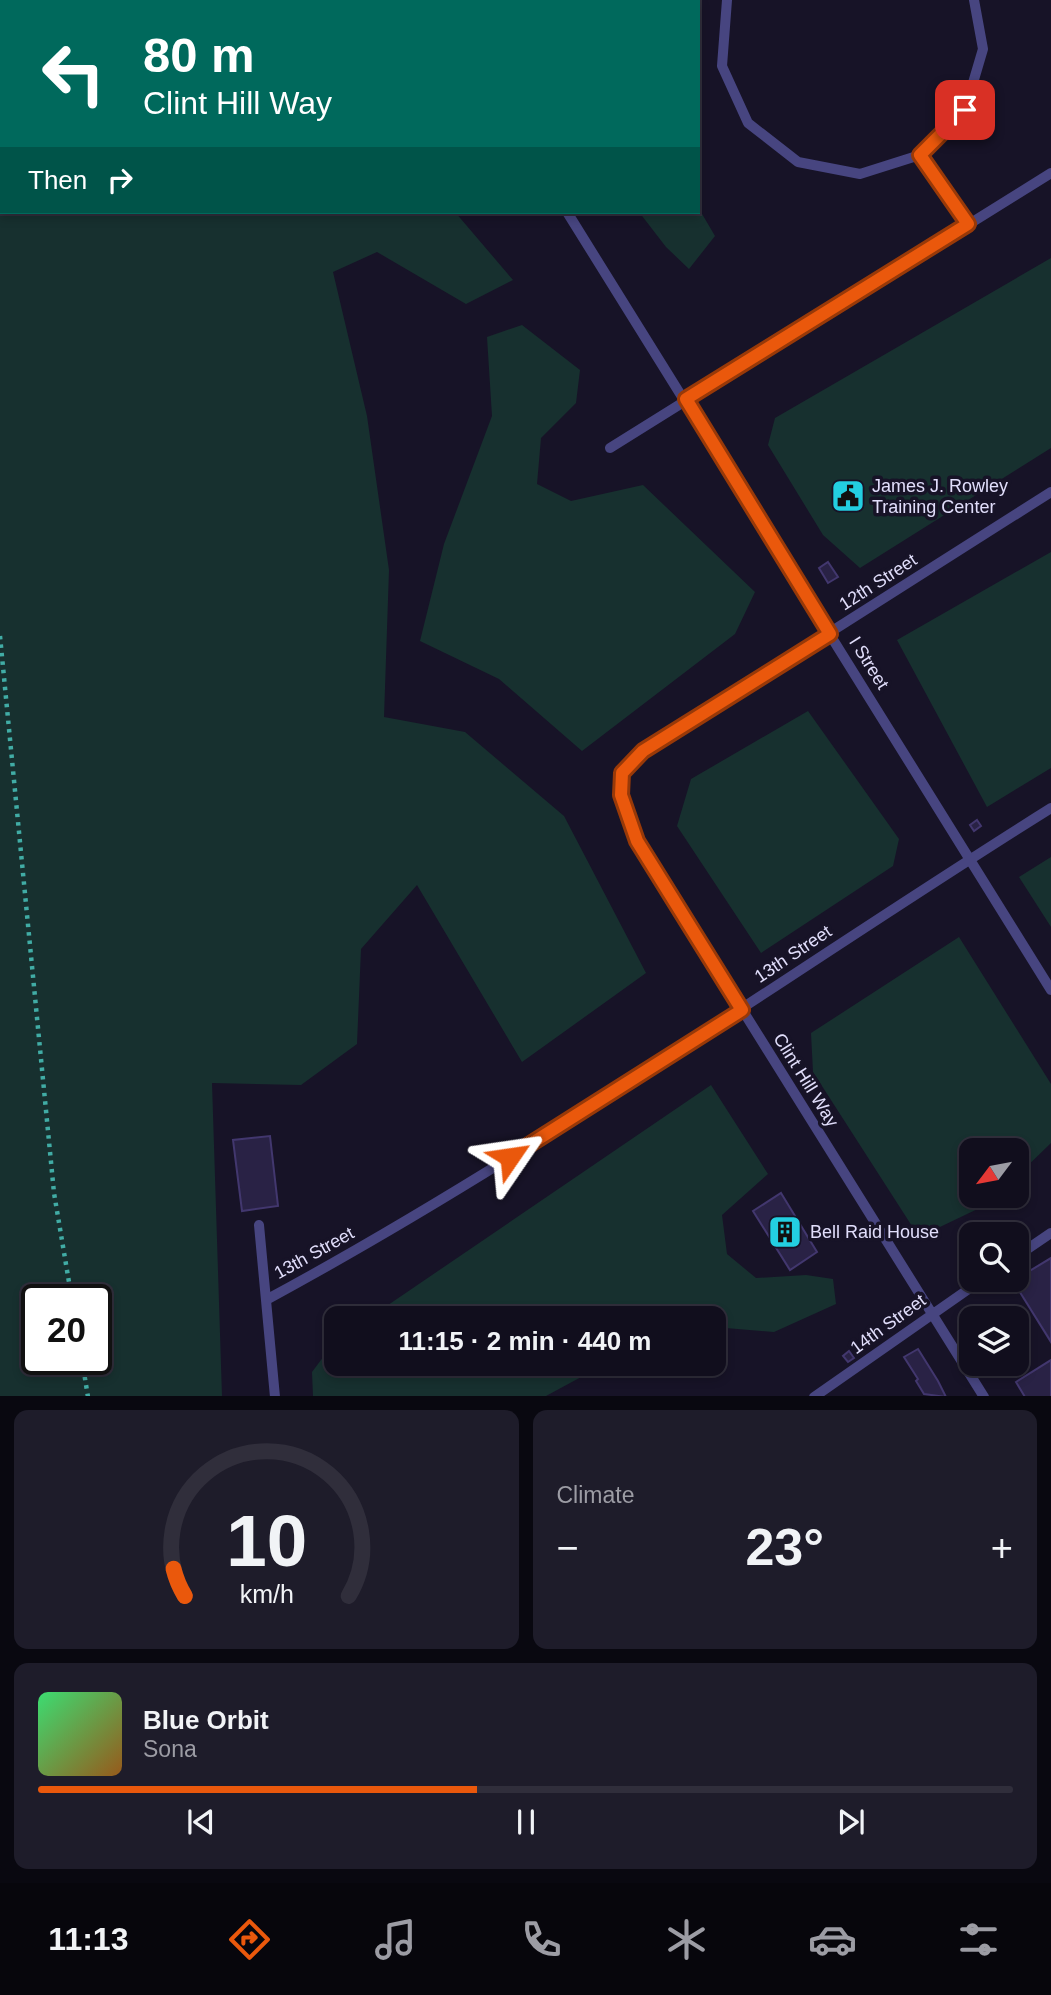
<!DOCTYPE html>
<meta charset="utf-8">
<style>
:root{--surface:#110e1d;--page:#1e1c2a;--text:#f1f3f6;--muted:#9c9ca4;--line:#302e3b;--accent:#ea580c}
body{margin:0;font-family:Helvetica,sans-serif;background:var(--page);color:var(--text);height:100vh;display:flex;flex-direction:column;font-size:26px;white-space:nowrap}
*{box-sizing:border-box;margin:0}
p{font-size:23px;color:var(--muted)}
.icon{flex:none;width:38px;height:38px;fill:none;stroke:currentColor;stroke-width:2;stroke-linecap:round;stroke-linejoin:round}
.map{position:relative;height:1396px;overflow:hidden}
.sheet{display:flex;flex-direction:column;gap:14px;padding:14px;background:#090810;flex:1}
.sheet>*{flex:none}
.banner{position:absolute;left:0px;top:0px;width:700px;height:214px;box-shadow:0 4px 10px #0003,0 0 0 2px var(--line);background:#00695c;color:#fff;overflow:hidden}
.needle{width:46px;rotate:238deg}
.controls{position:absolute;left:959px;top:1138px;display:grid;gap:14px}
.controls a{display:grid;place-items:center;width:70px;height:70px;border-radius:14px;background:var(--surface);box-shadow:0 4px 10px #0003,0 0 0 2px var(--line);font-size:35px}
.speed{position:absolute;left:21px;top:1284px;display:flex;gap:14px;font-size:35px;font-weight:700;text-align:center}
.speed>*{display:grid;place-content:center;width:91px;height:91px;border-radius:50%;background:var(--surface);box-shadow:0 4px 10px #0003,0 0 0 2px var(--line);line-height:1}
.speed .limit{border:4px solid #111;border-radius:10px;background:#fff;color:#111}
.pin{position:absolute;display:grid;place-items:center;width:60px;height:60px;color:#fff;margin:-30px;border-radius:14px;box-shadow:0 4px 10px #0006}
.me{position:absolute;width:77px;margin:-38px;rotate:58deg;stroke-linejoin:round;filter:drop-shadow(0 0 5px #0008)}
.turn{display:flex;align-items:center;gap:24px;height:147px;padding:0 28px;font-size:32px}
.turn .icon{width:91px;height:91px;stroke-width:2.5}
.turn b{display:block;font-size:49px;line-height:60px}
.then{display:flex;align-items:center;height:66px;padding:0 28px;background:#0003;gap:14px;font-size:26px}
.big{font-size:52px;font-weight:600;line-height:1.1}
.sheet .widget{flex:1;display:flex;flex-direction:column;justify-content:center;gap:10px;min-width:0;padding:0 24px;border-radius:14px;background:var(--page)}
.sheet .dial{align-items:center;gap:0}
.dial svg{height:182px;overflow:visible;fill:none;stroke:var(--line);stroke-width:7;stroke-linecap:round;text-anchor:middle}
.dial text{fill:var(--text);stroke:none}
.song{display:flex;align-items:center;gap:21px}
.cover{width:84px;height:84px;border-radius:10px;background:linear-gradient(135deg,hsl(140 70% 55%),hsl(30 70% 35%))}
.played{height:7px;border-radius:4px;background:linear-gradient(90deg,var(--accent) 45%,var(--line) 45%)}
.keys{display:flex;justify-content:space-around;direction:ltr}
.heat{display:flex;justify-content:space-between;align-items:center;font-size:38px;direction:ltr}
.sheet .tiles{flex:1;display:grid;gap:14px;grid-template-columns:1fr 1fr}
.widget:last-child{grid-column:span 2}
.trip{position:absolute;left:324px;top:1306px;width:402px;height:70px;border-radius:14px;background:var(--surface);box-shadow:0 4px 10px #0003,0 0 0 2px var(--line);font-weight:600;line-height:70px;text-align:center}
.tab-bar{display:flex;height:112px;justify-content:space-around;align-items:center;background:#07060c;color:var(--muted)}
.tab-bar .icon{width:49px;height:49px}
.tab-bar .active{color:var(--accent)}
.tab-bar b{font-size:32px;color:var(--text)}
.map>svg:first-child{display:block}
</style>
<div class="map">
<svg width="1051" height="1397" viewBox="0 0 1051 1397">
<rect width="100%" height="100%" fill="#171327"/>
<path fill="#17302f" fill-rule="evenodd" d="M0 0H390L2 2V212H455L513 280 466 304 377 252 333 272 367 416 389 570 384 717 465 732 564 816 646 973 522 1062 417 885 361 949 357 1044 301 1085 212 1083 222 1396H0ZM37 1300H96V1360H37Z
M698 207 715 236 689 269 666 247 639 212H698Z
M1051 258V448L860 568 823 535 768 445 775 418Z
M522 325 580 370 576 403 541 438 537 484 571 501 643 485 755 592 735 634 582 751 499 679 420 641 444 544 492 416 487 337Z
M1051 552V768L987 807 897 640Z
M808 711 899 839 893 866 761 953 677 826 691 779Z
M1051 857V927L1019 877Z
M959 937 1051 1084V1143L1017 1176V1150H971V1195H997L988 1204 919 1237 813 1072 811 1033Z
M711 1085 768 1174 722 1215 727 1254 756 1278 806 1275 833 1279 836 1304 774 1332 714 1327V1318H369Z
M336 1340V1363H607L546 1396H313L312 1372Z"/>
<path fill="#292245" stroke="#42376e" stroke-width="2" d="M828 562 838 577 828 583 819 568Z
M977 820 981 826 974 831 970 825Z
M270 1136 278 1206 242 1211 233 1140Z
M781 1193 817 1252 790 1270 753 1211Z
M1051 1258V1342L1013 1281Z
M918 1349 938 1381 946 1397 924 1394 916 1381 918 1379 904 1357Z
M849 1351 854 1358 848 1362 843 1356Z
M1051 1360V1397H1025L1016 1382Z"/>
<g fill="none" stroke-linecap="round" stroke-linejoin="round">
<path stroke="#41aca5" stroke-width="4.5" stroke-dasharray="3.5 5" stroke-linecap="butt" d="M0 636 54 1193 72 1300
M82 1360 88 1397"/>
<path stroke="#474580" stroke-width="10" d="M727 0 722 66 748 123 798 162 860 174 920 155 965 110 983 49 974 0
M506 2 508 0
M920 155 968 224
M567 212 1051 990
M610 448 1051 173
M259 1225 275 1397
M1017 1256 1051 1233
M266 1300C538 1153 789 972 1051 808
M814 1397 983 1279
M984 1397 637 841 621 795 622 773 643 751 1051 492"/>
</g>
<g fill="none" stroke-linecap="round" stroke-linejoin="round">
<defs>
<path id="route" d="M510 1157 742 1010 637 841 621 795 622 773 643 751 830 634 686 399 968 224 920 155 965 110"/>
</defs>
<use href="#route" stroke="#983908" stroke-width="18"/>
<use href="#route" stroke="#ea580c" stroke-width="12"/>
</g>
<defs>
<symbol id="civic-square" viewBox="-11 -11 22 22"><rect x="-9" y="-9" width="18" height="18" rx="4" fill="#23cfe1" stroke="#171327"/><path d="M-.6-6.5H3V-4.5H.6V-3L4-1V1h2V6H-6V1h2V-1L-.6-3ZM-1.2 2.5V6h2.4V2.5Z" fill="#111"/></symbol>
<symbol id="building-square" viewBox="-11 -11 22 22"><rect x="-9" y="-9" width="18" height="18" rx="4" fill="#23cfe1" stroke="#171327"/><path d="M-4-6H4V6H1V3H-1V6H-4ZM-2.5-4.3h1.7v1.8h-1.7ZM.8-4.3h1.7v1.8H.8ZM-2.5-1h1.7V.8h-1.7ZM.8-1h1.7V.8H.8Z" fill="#111"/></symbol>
</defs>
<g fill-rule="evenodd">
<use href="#civic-square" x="829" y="477" width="38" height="38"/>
<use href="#building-square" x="766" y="1213" width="38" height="38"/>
</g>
<g text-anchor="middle" stroke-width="7" stroke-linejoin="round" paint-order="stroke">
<g font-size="18" fill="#e1defb" stroke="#171327" text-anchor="start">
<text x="872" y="492">James J. Rowley<tspan x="872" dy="21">Training Center</tspan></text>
<text x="810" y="1238">Bell Raid House</text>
</g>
<g font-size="18" fill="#e1defb" stroke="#171327">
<text transform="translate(878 582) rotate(-33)" y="6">12th Street</text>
<text transform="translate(869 663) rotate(58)" y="6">I Street</text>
<text transform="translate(793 954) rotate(-34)" y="6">13th Street</text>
<text transform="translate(806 1080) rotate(58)" y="6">Clint Hill Way</text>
<text transform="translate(314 1253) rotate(-29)" y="6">13th Street</text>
<text transform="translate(888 1324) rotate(-36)" y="6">14th Street</text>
</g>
</g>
</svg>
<div class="controls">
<a><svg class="needle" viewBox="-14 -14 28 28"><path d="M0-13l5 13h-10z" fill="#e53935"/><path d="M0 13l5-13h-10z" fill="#9c9ca4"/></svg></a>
<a><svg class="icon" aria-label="search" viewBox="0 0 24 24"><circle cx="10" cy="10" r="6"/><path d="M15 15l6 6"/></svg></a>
<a><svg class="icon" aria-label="layers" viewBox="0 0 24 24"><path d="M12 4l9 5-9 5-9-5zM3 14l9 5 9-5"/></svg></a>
</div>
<div class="speed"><div class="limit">20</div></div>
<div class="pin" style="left:965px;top:110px;background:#d93025"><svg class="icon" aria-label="arrive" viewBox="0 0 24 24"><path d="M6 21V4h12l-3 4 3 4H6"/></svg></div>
<svg class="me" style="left:510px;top:1157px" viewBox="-20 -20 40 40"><path d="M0-17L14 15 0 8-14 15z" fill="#ea580c" stroke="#fff" stroke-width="4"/></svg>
<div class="trip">11:15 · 2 min · 440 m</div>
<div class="banner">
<div class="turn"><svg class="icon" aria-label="left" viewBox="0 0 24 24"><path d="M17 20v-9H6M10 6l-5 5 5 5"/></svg><div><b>80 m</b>Clint Hill Way</div></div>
<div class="then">Then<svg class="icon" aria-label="right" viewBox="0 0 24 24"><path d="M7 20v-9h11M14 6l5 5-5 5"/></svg></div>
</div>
</div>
<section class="sheet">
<div class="tiles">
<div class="widget dial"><svg viewBox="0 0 100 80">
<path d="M14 69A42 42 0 1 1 86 69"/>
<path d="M14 69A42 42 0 0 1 9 57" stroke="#ea580c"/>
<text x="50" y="56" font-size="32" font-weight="700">10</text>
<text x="50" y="72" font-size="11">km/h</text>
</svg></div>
<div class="widget"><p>Climate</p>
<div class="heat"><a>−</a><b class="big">23°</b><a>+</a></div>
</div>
<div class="widget">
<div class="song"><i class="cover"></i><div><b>Blue Orbit</b><p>Sona</p></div></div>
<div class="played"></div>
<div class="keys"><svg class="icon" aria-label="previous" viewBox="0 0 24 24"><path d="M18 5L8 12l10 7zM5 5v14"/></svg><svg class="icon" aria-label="pause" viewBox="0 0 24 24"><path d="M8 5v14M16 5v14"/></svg><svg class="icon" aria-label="next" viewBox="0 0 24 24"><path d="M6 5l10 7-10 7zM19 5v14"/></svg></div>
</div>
</div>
</section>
<nav class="tab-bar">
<b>11:13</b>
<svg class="icon active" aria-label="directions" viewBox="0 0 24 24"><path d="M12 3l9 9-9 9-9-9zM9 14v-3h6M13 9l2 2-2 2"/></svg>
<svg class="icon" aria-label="music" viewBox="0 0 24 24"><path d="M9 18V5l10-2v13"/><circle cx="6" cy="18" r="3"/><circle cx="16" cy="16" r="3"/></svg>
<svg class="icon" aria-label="phone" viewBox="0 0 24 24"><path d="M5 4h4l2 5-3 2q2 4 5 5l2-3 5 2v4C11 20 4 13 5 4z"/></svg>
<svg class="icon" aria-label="climate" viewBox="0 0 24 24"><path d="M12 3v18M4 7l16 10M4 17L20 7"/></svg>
<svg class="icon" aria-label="car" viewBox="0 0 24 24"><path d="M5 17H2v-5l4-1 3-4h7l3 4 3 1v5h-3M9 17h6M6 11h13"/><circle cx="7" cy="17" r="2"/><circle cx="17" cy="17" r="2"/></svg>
<svg class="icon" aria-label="filters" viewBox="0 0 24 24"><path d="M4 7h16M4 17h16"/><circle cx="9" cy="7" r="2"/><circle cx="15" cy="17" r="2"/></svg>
</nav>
